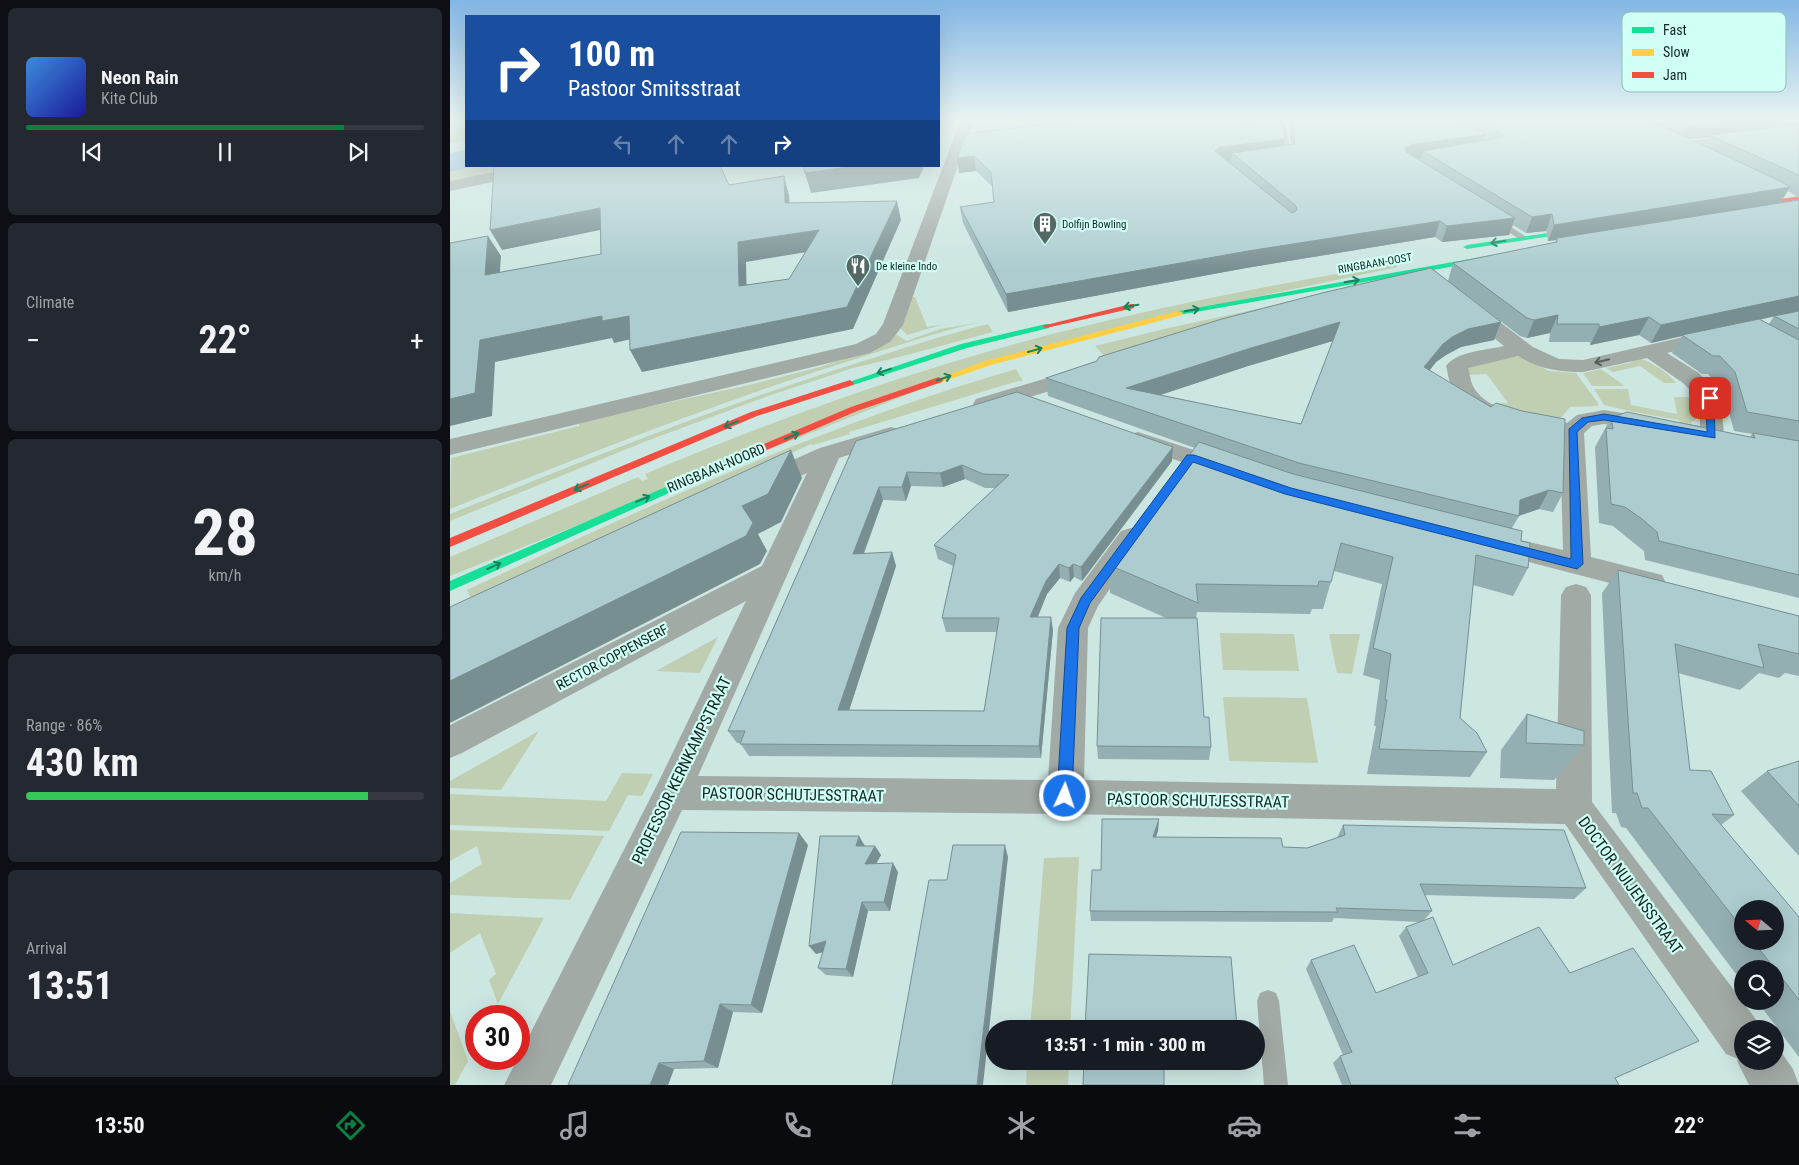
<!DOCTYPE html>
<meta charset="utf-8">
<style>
:root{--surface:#171b24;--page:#242831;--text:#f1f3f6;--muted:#9ea1a6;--line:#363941;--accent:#0b8043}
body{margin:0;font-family:"Roboto Condensed",sans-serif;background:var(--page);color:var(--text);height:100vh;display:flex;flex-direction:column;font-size:19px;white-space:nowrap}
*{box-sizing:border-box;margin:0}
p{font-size:16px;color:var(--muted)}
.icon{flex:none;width:28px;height:28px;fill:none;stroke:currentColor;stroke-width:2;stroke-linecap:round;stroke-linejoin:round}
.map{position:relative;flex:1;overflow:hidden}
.side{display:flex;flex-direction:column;gap:8px;padding:8px;background:#0d0f14;width:450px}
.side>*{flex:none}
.banner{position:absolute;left:15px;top:15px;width:475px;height:152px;border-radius:0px;box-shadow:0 5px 20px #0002;background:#1a4fa0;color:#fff;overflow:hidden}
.needle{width:32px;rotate:289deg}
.controls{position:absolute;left:1284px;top:900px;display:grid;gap:10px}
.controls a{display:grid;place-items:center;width:50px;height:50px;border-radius:50%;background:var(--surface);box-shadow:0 5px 20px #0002;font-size:25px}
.speed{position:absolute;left:15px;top:1005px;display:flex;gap:10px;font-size:25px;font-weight:700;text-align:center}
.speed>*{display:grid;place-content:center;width:65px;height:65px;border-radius:50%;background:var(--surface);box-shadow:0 5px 20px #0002;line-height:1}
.speed .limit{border:8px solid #d22;background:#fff;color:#111}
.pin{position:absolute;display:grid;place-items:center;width:42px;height:42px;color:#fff;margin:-21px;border-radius:10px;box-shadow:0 2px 8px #0006}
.me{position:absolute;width:55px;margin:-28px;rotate:3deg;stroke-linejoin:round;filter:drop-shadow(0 0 4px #0008)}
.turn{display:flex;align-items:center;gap:18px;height:105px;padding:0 20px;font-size:22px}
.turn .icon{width:65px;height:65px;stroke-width:2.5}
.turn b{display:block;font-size:35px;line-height:42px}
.lanes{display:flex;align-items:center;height:48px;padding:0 20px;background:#0003;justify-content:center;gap:25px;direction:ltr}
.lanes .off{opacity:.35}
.big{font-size:38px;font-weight:700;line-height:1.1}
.side .card{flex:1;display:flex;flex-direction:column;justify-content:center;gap:8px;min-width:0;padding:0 18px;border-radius:8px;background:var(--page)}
.side .dial{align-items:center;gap:0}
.dial b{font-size:65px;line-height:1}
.song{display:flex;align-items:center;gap:15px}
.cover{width:60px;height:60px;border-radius:8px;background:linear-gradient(135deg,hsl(210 70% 55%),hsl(240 70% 35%))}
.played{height:5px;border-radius:2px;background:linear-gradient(90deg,var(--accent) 80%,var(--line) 80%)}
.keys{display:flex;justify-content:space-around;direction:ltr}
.heat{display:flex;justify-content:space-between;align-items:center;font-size:28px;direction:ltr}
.charge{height:8px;border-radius:4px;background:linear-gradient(90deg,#34c759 86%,var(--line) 0)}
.trip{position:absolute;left:535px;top:1020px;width:280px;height:50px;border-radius:25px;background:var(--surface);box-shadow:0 5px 20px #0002;font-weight:700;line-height:50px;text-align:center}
.dock{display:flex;height:80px;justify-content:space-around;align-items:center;background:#090b0e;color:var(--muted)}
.dock .icon{width:35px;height:35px}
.dock .current{color:var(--accent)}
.dock b{font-size:22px;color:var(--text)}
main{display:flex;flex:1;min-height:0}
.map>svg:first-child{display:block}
</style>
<main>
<section class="side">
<div class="card">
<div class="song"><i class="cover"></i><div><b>Neon Rain</b><p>Kite Club</p></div></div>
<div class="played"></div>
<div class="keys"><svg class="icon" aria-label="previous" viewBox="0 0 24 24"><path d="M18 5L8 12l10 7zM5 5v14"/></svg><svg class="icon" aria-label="pause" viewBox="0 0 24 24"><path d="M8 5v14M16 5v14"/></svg><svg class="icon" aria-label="next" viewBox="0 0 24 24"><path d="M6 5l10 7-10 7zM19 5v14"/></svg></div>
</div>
<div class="card"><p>Climate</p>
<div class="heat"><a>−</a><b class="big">22°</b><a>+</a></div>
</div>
<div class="card dial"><b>28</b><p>km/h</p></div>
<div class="card"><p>Range · 86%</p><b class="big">430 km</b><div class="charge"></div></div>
<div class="card"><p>Arrival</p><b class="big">13:51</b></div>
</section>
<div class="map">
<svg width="1349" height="1085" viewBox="0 0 1349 1085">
<rect width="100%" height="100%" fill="#cce6e2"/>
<path fill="#c0cfb1" d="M517 119H595L649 131 519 146 528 123H516Z
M30 166H80L0 182V172Z
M944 264 948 267 710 317 529 366 0 576V557L188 477 192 481 198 479 195 474C329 418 466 369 606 333 718 305 831 283 944 264Z
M458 297H465L477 327 494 324 457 335 449 327Z
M835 303 661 363 645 346 714 329Z
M532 322C490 331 450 345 409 358 270 401 135 455 0 509L1 458 129 426V422L299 385 370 367 396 358 443 332 456 341 490 329Z
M538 324 543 332 449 357 403 368 318 396 194 442 0 521V514C133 461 267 407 404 364 448 350 493 335 538 324Z
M1064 356 1072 357 1099 371 1126 373 1148 403V406L1120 407 1110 419 1035 404 1058 403 1038 376 1036 374 1013 375 1014 369 1027 363 1035 369 1028 363Z
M1189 358C1203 363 1217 372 1226 383H1214L1190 366 1163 372 1156 368 1183 362 1180 359Z
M566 369 573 381H568L399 432 400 434 363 445 361 444 22 601 17 590C195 507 376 424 566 369Z
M1151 369 1175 386H1142L1133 373Z
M1144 389H1178L1181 405 1227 414 1224 397H1238L1244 405 1246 419 1240 424 1230 423 1229 420 1184 412 1154 405Z
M770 633 844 634 849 671 773 670Z
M879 634H910L902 674 887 673Z
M268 637 250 673 206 671Z
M773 697 857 698 868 763 779 761Z
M89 731 51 790 0 788V781Z
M172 773 203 774 192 796 178 795 159 831 0 825V794L156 801Z
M0 830 154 836 120 900 0 895V883L32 864 27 846 0 861Z
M629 857 620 1029H580L594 858Z
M0 913 94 918 48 1004 39 980 46 974 30 933 0 953Z
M0 1011 18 1061 5 1085H0Z
M577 1061H619L618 1085H576Z"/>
<path fill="#c0d1a4" d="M0 119H16V140L0 143Z"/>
<path fill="#8ab8de" d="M16 150V166H29L0 172V153Z"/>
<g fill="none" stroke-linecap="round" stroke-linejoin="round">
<path fill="#a2aaa6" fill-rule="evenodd" d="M829 119H835L841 158 833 159 829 157 835 155Z
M1042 218H1048L1078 238 1071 240 1042 222Z
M818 990 826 993 829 1001 838 1085H814L807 1001 810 993Z"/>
<path fill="#a2aaa6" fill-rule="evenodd" d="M511 119H524L453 325 440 342 420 353 0 455V439L406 344 426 334 433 324Z
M1349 128V136L1229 150 1222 146 1229 142Z
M75 166H105L98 170 0 191V181Z
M1019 302 1026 304 1083 347 1109 359 1133 360 1264 330 1271 332 1274 336 1271 340 1217 353 1249 373 1271 398 1274 436 1270 441 1262 443 1154 424 1142 426 1134 433 1141 557 1212 575 1216 583 1212 591 1202 594 1032 550 1028 543 1032 536 1042 533 1113 550 1110 436C1072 430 1020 426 1001 385 998 379 998 372 996 366 1007 351 1037 350 1054 346L1012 312 1009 308 1012 304ZM1068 356C1089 369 1109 372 1133 372L1197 358 1233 383 1249 399 1250 426 1154 410 1127 415 1117 423C1089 418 1035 414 1022 384 1020 379 1020 373 1018 368Z
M631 368 639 369 642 374 639 379 534 411 526 409 523 404 526 399Z
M441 427 449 429 453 434 449 439 389 458 248 776 598 780 608 628 625 593 671 531 681 528 691 531 695 538 648 606 638 628 634 780 1106 789 1111 595 1116 587 1126 584 1136 587 1141 595 1142 802 1308 1022 1311 1029H1292V1061H1325L1326 1045 1343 1069 1349 1085H1299L1287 1061 1288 1059 1276 1054 1115 824 615 814 232 810 101 1085H54L209 781 296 601 12 753 0 758V725L312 566 357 473 322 489 313 491 304 489 300 483 304 477 370 448Z
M688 432 784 463 787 469 784 475 775 477 680 444 676 439 680 434Z"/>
<path fill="#16e098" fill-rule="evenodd" d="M1132 228 1134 229V231L1017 249 1013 247 1017 245Z
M1042 255H1045V259L729 315 725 313 729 311Z
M596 324H599V328L517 348 403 385H397L396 383 511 344Z
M280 459 284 460 285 462 284 464 0 591V581Z"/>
<path fill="#ffcf43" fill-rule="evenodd" d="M729 311 733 313 732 315 541 365 492 382 489 383 485 380 535 361Z"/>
<path fill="#f24e42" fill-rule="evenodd" d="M1349 196V200L1296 207 1293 205Z
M681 304H684V308L596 328 592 326Z
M489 377 493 380 492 382 407 411 284 464H276L275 462 276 460 401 407Z
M400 380 404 383 403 385 307 416 0 547V538L301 412Z"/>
</g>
<path fill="#94afb2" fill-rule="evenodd" d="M609 119H789L794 123 834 146 841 145 839 132 841 119H1349V198L1338 191 1331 202 1349 200V598L1195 560 1194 551 1179 539 1163 526 1149 523 1145 447 1161 418 1300 437 1302 434 1284 431 1273 390 1258 374H1252L1222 353 1232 336 1201 343 1189 335 1140 345V342H1099L1100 333 1077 338 1070 336 998 281 1003 263 1105 242 1106 240 1098 241 1096 231 1076 233 1063 225 1059 235 992 242 985 237 796 268 558 312 513 223 510 207 544 202 543 187 526 171 509 173 507 158 612 123ZM1258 137 1254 146 1240 139 1253 138ZM1324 316 1319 324 1310 319Z
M1051 322 1044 340 1011 347 996 355 986 362 980 370 1113 493 1103 512 1089 509 1069 516 1062 528 1071 541 1078 568 1063 596 1023 585 1010 718 1037 752 1020 777 917 774 926 726H924L930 680 913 675 932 584 884 571 873 609H862L860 614 747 612 746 618 754 717 761 747 759 760 648 759 647 746 716 618 660 593 659 565 745 448 598 396 596 378 647 361ZM883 341 851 424 710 395 798 366Z
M406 441 722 461 632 581 624 577 620 582 610 578 597 594 588 617 603 630 591 758 299 756 290 743H287L278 731ZM515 479 535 488H545L484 545 488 559 503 566 492 618 496 632H547L534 711 399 710 446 566 442 552 414 554 433 500 456 501 461 486 493 487Z
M1168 570 1349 616V676L1335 673 1329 678 1309 673 1290 690 1228 673 1240 770 1284 815 1271 825 1349 917V1057L1307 1001H1325V969H1292V982L1176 828 1171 827 1166 813H1162L1152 593ZM1292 909 1325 941H1292Z
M1077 714 1134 745 1104 780 1050 778 1051 750Z
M1349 761V856L1291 791 1317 771Z
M709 819 708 831 706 837 833 847 857 848 887 838 893 825 1136 888 1124 899 975 895 982 911 974 920 1003 965 1165 1078 1169 1085H892L883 1063 890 1056 893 1055 856 969 861 960 926 993 968 977 949 936 956 927 970 922 884 918 882 922 641 921 640 911 651 870Z
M358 845 312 1013 283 1012 268 1068 224 1069 218 1085H118Z
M414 846H425L431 855 426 863 448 872 440 911H418L403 977 376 975 368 968 373 952 366 954Z
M639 954 787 1027 786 1029H635Z"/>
<path fill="#788f91" d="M1297 119H1349V127L1259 135 1258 137 1231 140 1238 126Z
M1036 134 1031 149 973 151 971 158 957 160 955 149 960 145Z
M835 139 833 153H782L781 161 770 162 765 151 771 147Z
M524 156 526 171 509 173 507 158Z
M405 166H474L469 178 361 193 355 173Z
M334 176 339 195 341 222 335 203Z
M1340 187 1330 203 1107 238 1106 240 1098 241 1104 225Z
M447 201 451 220 403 329 192 372 180 350 397 307Z
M150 208 160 228 52 250 40 230Z
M1102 214 1096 231 1076 233 1082 217Z
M1065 218 1059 235 992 242 997 226Z
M990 221 985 237 796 268 558 312 556 294 798 251Z
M369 230 375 249 296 262 297 307 289 286 288 242Z
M38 236 51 256 48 296 35 275Z
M1349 296V311L1234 336 1232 335V336L1201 343 1211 325Z
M1108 315 1100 333 1077 338 1084 320Z
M152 316H179L190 337 164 343 162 338 45 362 42 416 0 426V399L30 340Z
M1199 317 1189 335 1140 345 1149 327Z
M890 322 886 340 798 366 677 406 676 388 801 348Z
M1051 322 1044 340 1011 347 996 355 986 362 968 385 974 367 993 344 1002 337 1018 329Z
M723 447 722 461 632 581 631 567Z
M341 450 352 478 331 522 308 534 317 551 310 564 0 723V681L292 506Z
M512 465 515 479 493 487 490 473Z
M457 472 461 486 456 501 452 487Z
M429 487 433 500 408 568 403 554Z
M1099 490 1089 509 1068 516 1070 500Z
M442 552 446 566 395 723 388 710Z
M609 564 610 578 597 594 582 630 580 617 596 581Z
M623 564 624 577 620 582 619 568Z
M601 617 603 630 591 758 589 746Z
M709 819 708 831 702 848 703 837Z
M349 833 358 845 312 1013 301 1005Z
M409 836 415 846H406Z
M555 845 558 857 533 1085H527Z
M425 846 431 855 421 873 415 864Z
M443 863 448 872 440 911 434 902Z
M412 902 418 911 403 977 396 969Z
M376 941 383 949 366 954 359 946Z
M270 1004 283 1012 268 1068 254 1061Z
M209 1063 224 1069 218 1085H200Z"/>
<path fill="#accccf" stroke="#788f91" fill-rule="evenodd" d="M620 119H789L794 123 831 119 835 139 771 147 765 151 842 213 847 210 846 206 782 153 845 144 841 119H1007L1036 134 960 145 955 149 956 152 1065 218 997 226 990 221 798 251 556 294 510 207 544 202 541 172 524 156 507 158 516 134 622 121Z
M1022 119H1197L1330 181 1340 187 1104 225 1102 214 1082 217 973 151 1053 137V135Z
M1224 119H1297L1238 126Z
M1349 125V176L1342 172 1259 135Z
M44 166H270L279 185 334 176 335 203 447 201 397 307 180 350 179 316 152 321V316L30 340 25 393 0 399V243L38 236 35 275 151 254 150 208 40 230ZM369 230 339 279 289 286 288 242Z
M353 166H405L355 173Z
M1349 200V296L1211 325 1199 317 1149 327V324H1107L1108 315 1084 320 1077 318 1003 263 1107 242V238Z
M981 268 1051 322 1018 329 1002 337 993 344 974 367 1041 407 1046 403 1072 411 1115 419 1113 493 1099 490 1070 500 1069 516 849 463 596 378 647 361 649 357 772 319 876 292ZM890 322 851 424 676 388 801 348Z
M1349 311V329L1324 316Z
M1309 319 1349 340V421L1297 412 1285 372 1270 356H1263L1232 335Z
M567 392 723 447 631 567 623 564 619 568 609 564 596 581 580 617H601L589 746 290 744 295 731H278L406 441ZM512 465 533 474 559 475 484 545 506 555 492 618H549L534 711 388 710 442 552 403 554 429 487H452L457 472 490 473Z
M1177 412 1305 438 1303 433 1349 441V575L1209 541 1207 532 1192 519 1175 507 1161 504 1156 428 1163 429 1161 418Z
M749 442 843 474 1072 531 1071 541 1080 543 1078 568 1026 555 1010 718 1027 733 1037 752 929 749 937 700H935L941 654 923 648 943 557 891 543 881 582 869 581 868 586 746 584 748 603 659 565Z
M341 450 318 494 292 506 303 523 296 536 0 681V607Z
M1168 570 1349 616V654L1308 644 1314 668 1225 644 1240 770 1261 771 1284 815 1262 814 1349 917V1000L1303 941H1325V909H1292V928L1198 808H1192L1187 793H1183Z
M651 618H747L754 717H759L761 747 647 746Z
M1077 714 1134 731V745L1076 743Z
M1349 761V806L1317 771Z
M652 819H709L703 837 831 838 833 847 857 848 895 835 893 825 1114 830 1136 888 970 884 982 911 886 908 888 912 640 911 642 870H651Z
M231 832 349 833 301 1005 270 1004 254 1061 209 1063 200 1085H118Z
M370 836H409L406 846H425L415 864 443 863 434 902H412L396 969 368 968 376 941 359 946Z
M503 845H555L527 1085H442L479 880H497Z
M983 917 1003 965 1089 927 1120 973 1183 948 1249 1041 1165 1078 1169 1085H901L890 1056 902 1052 861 960 904 945 926 993 978 973 956 927Z
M639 954 781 957 787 1027 713 1025V1029H635Z
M634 1061H714V1085H633Z"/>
<defs><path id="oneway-shaft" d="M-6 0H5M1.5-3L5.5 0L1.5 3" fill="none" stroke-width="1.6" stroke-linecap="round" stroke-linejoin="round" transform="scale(1.25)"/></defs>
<g stroke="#15835e">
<use href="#oneway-shaft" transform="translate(1048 242) rotate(171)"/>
<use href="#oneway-shaft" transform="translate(902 281) rotate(-10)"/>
<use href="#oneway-shaft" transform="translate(681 306) rotate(170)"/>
<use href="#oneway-shaft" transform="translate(742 310) rotate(-10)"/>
<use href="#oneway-shaft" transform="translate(585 350) rotate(-15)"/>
<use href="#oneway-shaft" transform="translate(434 371) rotate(162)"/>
<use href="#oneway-shaft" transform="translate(494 378) rotate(-19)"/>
<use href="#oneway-shaft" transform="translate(281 424) rotate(157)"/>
<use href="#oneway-shaft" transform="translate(342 436) rotate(-23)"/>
<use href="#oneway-shaft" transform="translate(131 487) rotate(157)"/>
<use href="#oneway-shaft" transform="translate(193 499) rotate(-23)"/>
<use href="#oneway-shaft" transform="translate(44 566) rotate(-24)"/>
</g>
<use stroke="#54615e" href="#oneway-shaft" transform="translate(1152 361) rotate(166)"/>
<linearGradient id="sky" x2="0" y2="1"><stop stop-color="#82b6e4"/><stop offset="0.44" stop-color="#e8f4f2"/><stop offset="1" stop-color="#e8f4f2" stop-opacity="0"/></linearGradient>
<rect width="1349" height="271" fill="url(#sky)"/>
<path fill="#1a73e8" stroke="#114b97" d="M1256 396H1260L1264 398 1265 438 1154 420 1138 422 1127 432 1133 564 1127 569 835 494 743 462 640 603 629 628 622 796 620 802 615 804 610 802 607 796 617 628 631 598 737 455H744L841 488 1121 559 1119 429 1132 418 1154 414 1257 432Z"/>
<defs>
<symbol id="building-pin" viewBox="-11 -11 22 30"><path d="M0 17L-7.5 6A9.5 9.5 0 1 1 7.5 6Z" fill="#546966" stroke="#cffff5"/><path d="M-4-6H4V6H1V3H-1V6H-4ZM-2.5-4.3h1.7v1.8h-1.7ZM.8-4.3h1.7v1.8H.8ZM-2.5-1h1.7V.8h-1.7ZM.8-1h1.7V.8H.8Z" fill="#fff"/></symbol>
<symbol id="restaurant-pin" viewBox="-11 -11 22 30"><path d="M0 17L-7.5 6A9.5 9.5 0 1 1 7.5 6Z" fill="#546966" stroke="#cffff5"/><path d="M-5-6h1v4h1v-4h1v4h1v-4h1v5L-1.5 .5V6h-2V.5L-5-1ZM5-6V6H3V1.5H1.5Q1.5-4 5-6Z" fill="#fff"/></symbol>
</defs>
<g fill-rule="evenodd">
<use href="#building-pin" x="581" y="210" width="28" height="38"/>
<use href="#restaurant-pin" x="394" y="252" width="28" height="38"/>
</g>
<g text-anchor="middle" stroke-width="4.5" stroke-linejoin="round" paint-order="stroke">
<g font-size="11" fill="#142623" stroke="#cffff5" text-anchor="start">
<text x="612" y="228">Dolfijn Bowling</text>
<text x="426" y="270">De kleine Indo</text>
</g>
<g font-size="11" fill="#142623" stroke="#cffff5">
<text transform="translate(925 263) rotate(-10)" y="4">RINGBAAN-OOST</text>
</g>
<g font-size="14" fill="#142623" stroke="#cffff5">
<text transform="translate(266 468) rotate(-23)" y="5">RINGBAAN-NOORD</text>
<text transform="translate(162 657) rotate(-28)" y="5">RECTOR COPPENSERF</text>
</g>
<g font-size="16" fill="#142623" stroke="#cffff5">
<text transform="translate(231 770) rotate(-64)" y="6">PROFESSOR KERNKAMPSTRAAT</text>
<text transform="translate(343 794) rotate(1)" y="6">PASTOOR SCHUTJESSTRAAT</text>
<text transform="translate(748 800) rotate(1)" y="6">PASTOOR SCHUTJESSTRAAT</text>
<text transform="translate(1181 885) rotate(54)" y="6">DOCTOR NUIJENSSTRAAT</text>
</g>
</g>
<rect x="1172" y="12" width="164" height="80" rx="8" fill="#cffff5" stroke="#97beb6" stroke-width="1"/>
<rect x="1182" y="27" width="22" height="6" fill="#16e098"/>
<rect x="1182" y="49" width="22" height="7" fill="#ffcf43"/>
<rect x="1182" y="72" width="22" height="6" fill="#f24e42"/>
<g font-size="14" fill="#142623">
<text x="1213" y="35">Fast</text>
<text x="1213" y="57">Slow</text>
<text x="1213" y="80">Jam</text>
</g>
</svg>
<div class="controls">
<a><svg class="needle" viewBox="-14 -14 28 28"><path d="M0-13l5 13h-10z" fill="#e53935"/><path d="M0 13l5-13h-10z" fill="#9ea1a6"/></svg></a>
<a><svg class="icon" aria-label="search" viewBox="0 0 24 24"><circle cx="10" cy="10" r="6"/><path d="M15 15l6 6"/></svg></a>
<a><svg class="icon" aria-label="layers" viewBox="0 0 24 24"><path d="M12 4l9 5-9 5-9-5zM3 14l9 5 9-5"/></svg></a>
</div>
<div class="speed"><div class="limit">30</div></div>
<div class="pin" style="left:1260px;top:398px;background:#d93025"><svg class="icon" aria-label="arrive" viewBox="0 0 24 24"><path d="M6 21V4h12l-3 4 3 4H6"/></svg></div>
<svg class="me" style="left:615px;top:796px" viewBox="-20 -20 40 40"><circle r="17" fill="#1a73e8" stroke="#fff" stroke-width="3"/><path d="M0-11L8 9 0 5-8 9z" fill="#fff"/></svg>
<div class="trip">13:51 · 1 min · 300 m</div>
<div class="banner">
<div class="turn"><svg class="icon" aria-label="right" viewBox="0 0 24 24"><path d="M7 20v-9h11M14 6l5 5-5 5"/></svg><div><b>100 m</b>Pastoor Smitsstraat</div></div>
<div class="lanes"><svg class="icon off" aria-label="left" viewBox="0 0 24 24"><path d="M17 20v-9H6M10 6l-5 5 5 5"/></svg><svg class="icon off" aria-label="ahead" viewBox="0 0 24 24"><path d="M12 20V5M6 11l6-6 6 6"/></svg><svg class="icon off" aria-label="ahead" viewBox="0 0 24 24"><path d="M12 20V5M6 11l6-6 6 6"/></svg><svg class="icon" aria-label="right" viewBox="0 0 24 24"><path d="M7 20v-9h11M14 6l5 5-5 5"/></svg></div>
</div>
</div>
</main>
<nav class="dock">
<b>13:50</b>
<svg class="icon current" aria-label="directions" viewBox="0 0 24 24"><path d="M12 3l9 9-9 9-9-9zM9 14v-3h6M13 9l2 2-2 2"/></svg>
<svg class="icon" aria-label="music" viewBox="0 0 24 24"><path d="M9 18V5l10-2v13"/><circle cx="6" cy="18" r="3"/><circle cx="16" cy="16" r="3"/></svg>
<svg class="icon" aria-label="phone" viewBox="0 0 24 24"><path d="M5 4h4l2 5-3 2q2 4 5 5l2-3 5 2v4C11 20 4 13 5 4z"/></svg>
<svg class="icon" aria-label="climate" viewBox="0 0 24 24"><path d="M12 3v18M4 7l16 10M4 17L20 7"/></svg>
<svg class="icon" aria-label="car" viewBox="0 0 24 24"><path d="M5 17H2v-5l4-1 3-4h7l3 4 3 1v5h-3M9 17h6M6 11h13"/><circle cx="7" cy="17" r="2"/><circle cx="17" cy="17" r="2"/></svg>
<svg class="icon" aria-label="filters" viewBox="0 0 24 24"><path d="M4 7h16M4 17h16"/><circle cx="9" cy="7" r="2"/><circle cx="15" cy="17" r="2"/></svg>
<b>22°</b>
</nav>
